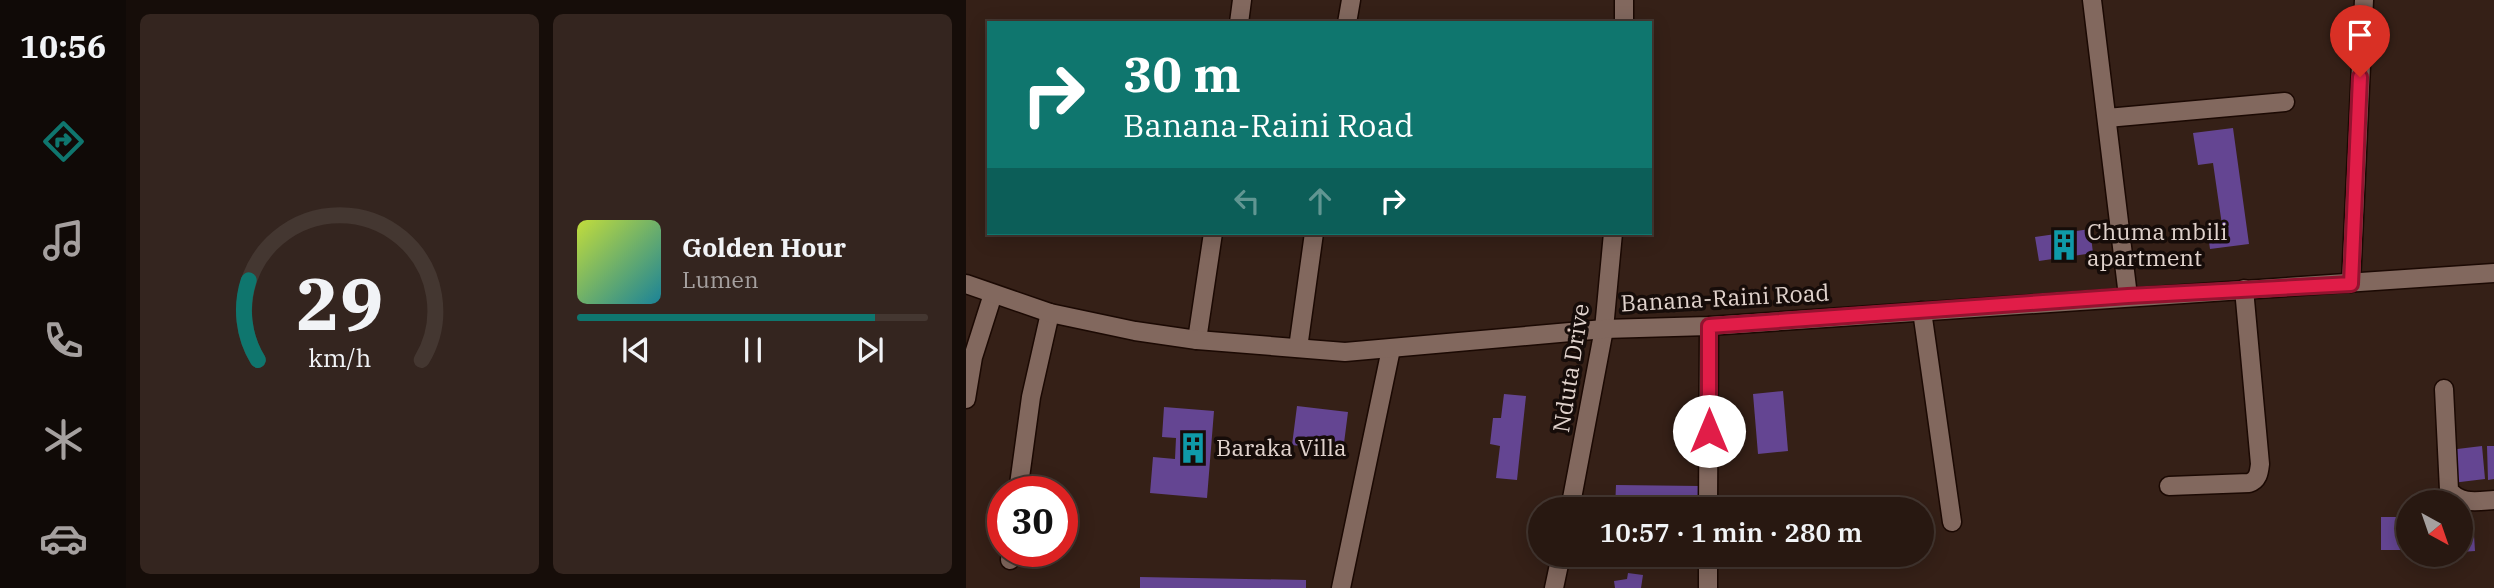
<!DOCTYPE html>
<meta charset="utf-8">
<style>
:root{--surface:#281811;--page:#34251f;--text:#f1f3f6;--muted:#a5a09f;--line:#443731;--accent:#0f766e}
body{margin:0;font-family:"IBM Plex Serif",serif;background:var(--page);color:var(--text);height:100vh;display:flex;flex-direction:column;font-size:26px;white-space:nowrap}
*{box-sizing:border-box;margin:0}
p{font-size:23px;color:var(--muted)}
.icon{flex:none;width:38px;height:38px;fill:none;stroke:currentColor;stroke-width:2;stroke-linecap:round;stroke-linejoin:round}
.map{position:relative;flex:1;overflow:hidden}
.sheet{display:flex;flex-direction:column;gap:14px;padding:14px;background:#160d09;width:840px}
.sheet>*{flex:none}
.hud{position:absolute;left:21px;top:21px;width:665px;height:214px;border-radius:0px;box-shadow:0 4px 18px #0003,0 0 0 2px var(--line);background:#0f766e;color:#fff;overflow:hidden}
.needle{width:46px;rotate:140deg}
.controls{position:absolute;left:1430px;top:490px;display:grid;gap:14px}
.controls a{display:grid;place-items:center;width:77px;height:77px;border-radius:50%;background:var(--surface);box-shadow:0 4px 18px #0003,0 0 0 2px var(--line);font-size:35px}
.speed{position:absolute;left:21px;top:476px;display:flex;gap:14px;font-size:35px;font-weight:700;text-align:center}
.speed>*{display:grid;place-content:center;width:91px;height:91px;border-radius:50%;background:var(--surface);box-shadow:0 4px 18px #0003,0 0 0 2px var(--line);line-height:1}
.speed .limit{border:10px solid #d22;background:#fff;color:#111}
.pin{position:absolute;display:grid;place-items:center;width:60px;height:60px;color:#fff;margin:-72px -30px;border-radius:50% 50% 50% 0;rotate:-45deg;box-shadow:0 0 7px #0007}
.pin .icon{rotate:45deg}
.me{position:absolute;width:77px;margin:-38px;rotate:0deg;stroke-linejoin:round;filter:drop-shadow(0 0 5px #0008)}
.turn{display:flex;align-items:center;gap:24px;height:147px;padding:0 21px;font-size:32px}
.turn .icon{width:91px;height:91px;stroke-width:2.5}
.turn b{display:block;font-size:49px;line-height:60px}
.lanes{display:flex;align-items:center;height:66px;padding:0 21px;background:#0003;justify-content:center;gap:35px;direction:ltr}
.lanes .off{opacity:.35}
.sheet .card{flex:1;display:flex;flex-direction:column;justify-content:center;gap:10px;min-width:0;padding:0 24px;border-radius:10px;background:var(--page)}
.sheet .dial{align-items:center;gap:0}
.dial svg{height:182px;overflow:visible;fill:none;stroke:var(--line);stroke-width:7;stroke-linecap:round;text-anchor:middle}
.dial text{fill:var(--text);stroke:none}
.song{display:flex;align-items:center;gap:21px}
.cover{width:84px;height:84px;border-radius:10px;background:linear-gradient(135deg,hsl(70 70% 55%),hsl(190 70% 35%))}
.played{height:7px;border-radius:4px;background:linear-gradient(90deg,var(--accent) 85%,var(--line) 85%)}
.keys{display:flex;justify-content:space-around;direction:ltr}
.sheet .tiles{flex:1;display:grid;gap:14px;grid-template-columns:repeat(2,1fr)}
.trip{position:absolute;left:562px;top:497px;width:406px;height:70px;border-radius:35px;background:var(--surface);box-shadow:0 4px 18px #0003,0 0 0 2px var(--line);font-weight:600;line-height:70px;text-align:center}
main{display:flex;flex:1;min-height:0}
.dock{display:flex;flex-direction:column;width:126px;justify-content:space-around;align-items:center;background:#100a07;color:var(--muted)}
.dock .icon{width:49px;height:49px}
.dock .active{color:var(--accent)}
.dock b{font-size:32px;color:var(--text)}
.map>svg:first-child{display:block}
</style>
<main>
<nav class="dock">
<b>10:56</b>
<svg class="icon active" aria-label="directions" viewBox="0 0 24 24"><path d="M12 3l9 9-9 9-9-9zM9 14v-3h6M13 9l2 2-2 2"/></svg>
<svg class="icon" aria-label="music" viewBox="0 0 24 24"><path d="M9 18V5l10-2v13"/><circle cx="6" cy="18" r="3"/><circle cx="16" cy="16" r="3"/></svg>
<svg class="icon" aria-label="phone" viewBox="0 0 24 24"><path d="M5 4h4l2 5-3 2q2 4 5 5l2-3 5 2v4C11 20 4 13 5 4z"/></svg>
<svg class="icon" aria-label="climate" viewBox="0 0 24 24"><path d="M12 3v18M4 7l16 10M4 17L20 7"/></svg>
<svg class="icon" aria-label="car" viewBox="0 0 24 24"><path d="M5 17H2v-5l4-1 3-4h7l3 4 3 1v5h-3M9 17h6M6 11h13"/><circle cx="7" cy="17" r="2"/><circle cx="17" cy="17" r="2"/></svg>
</nav>
<section class="sheet">
<div class="tiles">
<div class="card dial"><svg viewBox="0 0 100 80">
<path d="M14 69A42 42 0 1 1 86 69"/>
<path d="M14 69A42 42 0 0 1 10 34" stroke="#0f766e"/>
<text x="50" y="56" font-size="32" font-weight="700">29</text>
<text x="50" y="72" font-size="11">km/h</text>
</svg></div>
<div class="card">
<div class="song"><i class="cover"></i><div><b>Golden Hour</b><p>Lumen</p></div></div>
<div class="played"></div>
<div class="keys"><svg class="icon" aria-label="previous" viewBox="0 0 24 24"><path d="M18 5L8 12l10 7zM5 5v14"/></svg><svg class="icon" aria-label="pause" viewBox="0 0 24 24"><path d="M8 5v14M16 5v14"/></svg><svg class="icon" aria-label="next" viewBox="0 0 24 24"><path d="M6 5l10 7-10 7zM19 5v14"/></svg></div>
</div>
</div>
</section>
<div class="map">
<svg width="1528" height="588" viewBox="0 0 1528 588">
<rect width="100%" height="100%" fill="#352017"/>
<path fill="#644592" d="M1267 128 1283 244 1244 249 1241 227 1256 225 1247 163 1232 165 1227 133Z
M1124 229 1127 253 1073 261 1069 237Z
M817 391 822 451 792 454 787 394Z
M538 394 560 396 551 480 530 478 534 446 524 444 527 418H535Z
M331 406 382 412 377 451 326 445Z
M198 407 248 411 241 498 184 493 187 457 209 459 210 438 196 437Z
M1516 446 1519 479 1486 483 1483 450Z
M1521 446H1528V479L1522 480Z
M650 485 734 486V509H649Z
M1415 517H1442V550H1415Z
M1507 518 1509 551 1494 552V519Z
M662 573 677 575 675 588H649L648 581 661 579Z
M174 577 340 580V588H174Z"/>
<g fill="none" stroke-linecap="round" stroke-linejoin="round">
<defs>
<path id="minor" d="M1126 0 1162 296
M273 23 276 0
M381 23 385 0
M658 23V0
M1141 118 1319 102
M1385 283 1398 0
M956 311 986 522
M231 340 247 233
M332 348 348 233
M1478 389 1483 490C1494 505 1512 501 1528 500
M0 399 7 357 27 294
M1203 486 1283 483C1292 480 1293 473 1294 464L1278 289
M52 492 65 397 84 313
M604 509 638 329 647 233
M742 509 743 326
M44 560 45 551
M375 588 425 349
M588 588 595 555
M742 588V555"/>
<path id="secondary" d="M0 284 84 313 169 331 231 340 379 352 638 329 743 326 1528 273"/>
</defs>
<use href="#minor" stroke="#1b0903" stroke-width="21"/>
<use href="#secondary" stroke="#1b0903" stroke-width="21"/>
<use href="#minor" stroke="#82685e" stroke-width="18"/>
<use href="#secondary" stroke="#82685e" stroke-width="18"/>
</g>
<g fill="none" stroke-linecap="round" stroke-linejoin="round">
<defs>
<path id="route" d="M743 431V326L1162 296 1385 284 1394 77"/>
</defs>
<use href="#route" stroke="#92132f" stroke-width="18"/>
<use href="#route" stroke="#e11d48" stroke-width="12"/>
</g>
<defs>
<symbol id="building-bare" viewBox="-9 -9 18 18"><path d="M-4-6H4V6H1V3H-1V6H-4ZM-2.5-4.3h1.7v1.8h-1.7ZM.8-4.3h1.7v1.8H.8ZM-2.5-1h1.7V.8h-1.7ZM.8-1h1.7V.8H.8Z" fill="#0f9aa8" stroke="#160c09" stroke-width="2.5" paint-order="stroke"/></symbol>
</defs>
<g fill-rule="evenodd">
<use href="#building-bare" x="1076" y="223" width="44" height="44"/>
<use href="#building-bare" x="205" y="426" width="44" height="44"/>
</g>
<g text-anchor="middle" stroke-width="7" stroke-linejoin="round" paint-order="stroke">
<g font-size="23" fill="#e1d3cd" stroke="#160c09" text-anchor="start">
<text x="1121" y="240">Chuma mbili<tspan x="1121" dy="26">apartment</tspan></text>
<text x="250" y="456">Baraka Villa</text>
</g>
<g font-size="23" fill="#e1d3cd" stroke="#160c09">
<text transform="translate(759 298) rotate(-3)" y="8">Banana-Raini Road</text>
<text transform="translate(605 368) rotate(-81)" y="8">Nduta Drive</text>
</g>
</g>
</svg>
<div class="controls">
<a><svg class="needle" viewBox="-14 -14 28 28"><path d="M0-13l5 13h-10z" fill="#e53935"/><path d="M0 13l5-13h-10z" fill="#a5a09f"/></svg></a>
</div>
<div class="speed"><div class="limit">30</div></div>
<div class="pin" style="left:1394px;top:77px;background:#d93025"><svg class="icon" aria-label="arrive" viewBox="0 0 24 24"><path d="M6 21V4h12l-3 4 3 4H6"/></svg></div>
<svg class="me" style="left:743px;top:431px" viewBox="-20 -20 40 40"><circle r="19" fill="#fff"/><path d="M0-13L10 11 0 6-10 11z" fill="#e11d48"/></svg>
<div class="trip">10:57 · 1 min · 280 m</div>
<div class="hud">
<div class="turn"><svg class="icon" aria-label="right" viewBox="0 0 24 24"><path d="M7 20v-9h11M14 6l5 5-5 5"/></svg><div><b>30 m</b>Banana-Raini Road</div></div>
<div class="lanes"><svg class="icon off" aria-label="left" viewBox="0 0 24 24"><path d="M17 20v-9H6M10 6l-5 5 5 5"/></svg><svg class="icon off" aria-label="ahead" viewBox="0 0 24 24"><path d="M12 20V5M6 11l6-6 6 6"/></svg><svg class="icon" aria-label="right" viewBox="0 0 24 24"><path d="M7 20v-9h11M14 6l5 5-5 5"/></svg></div>
</div>
</div>
</main>
